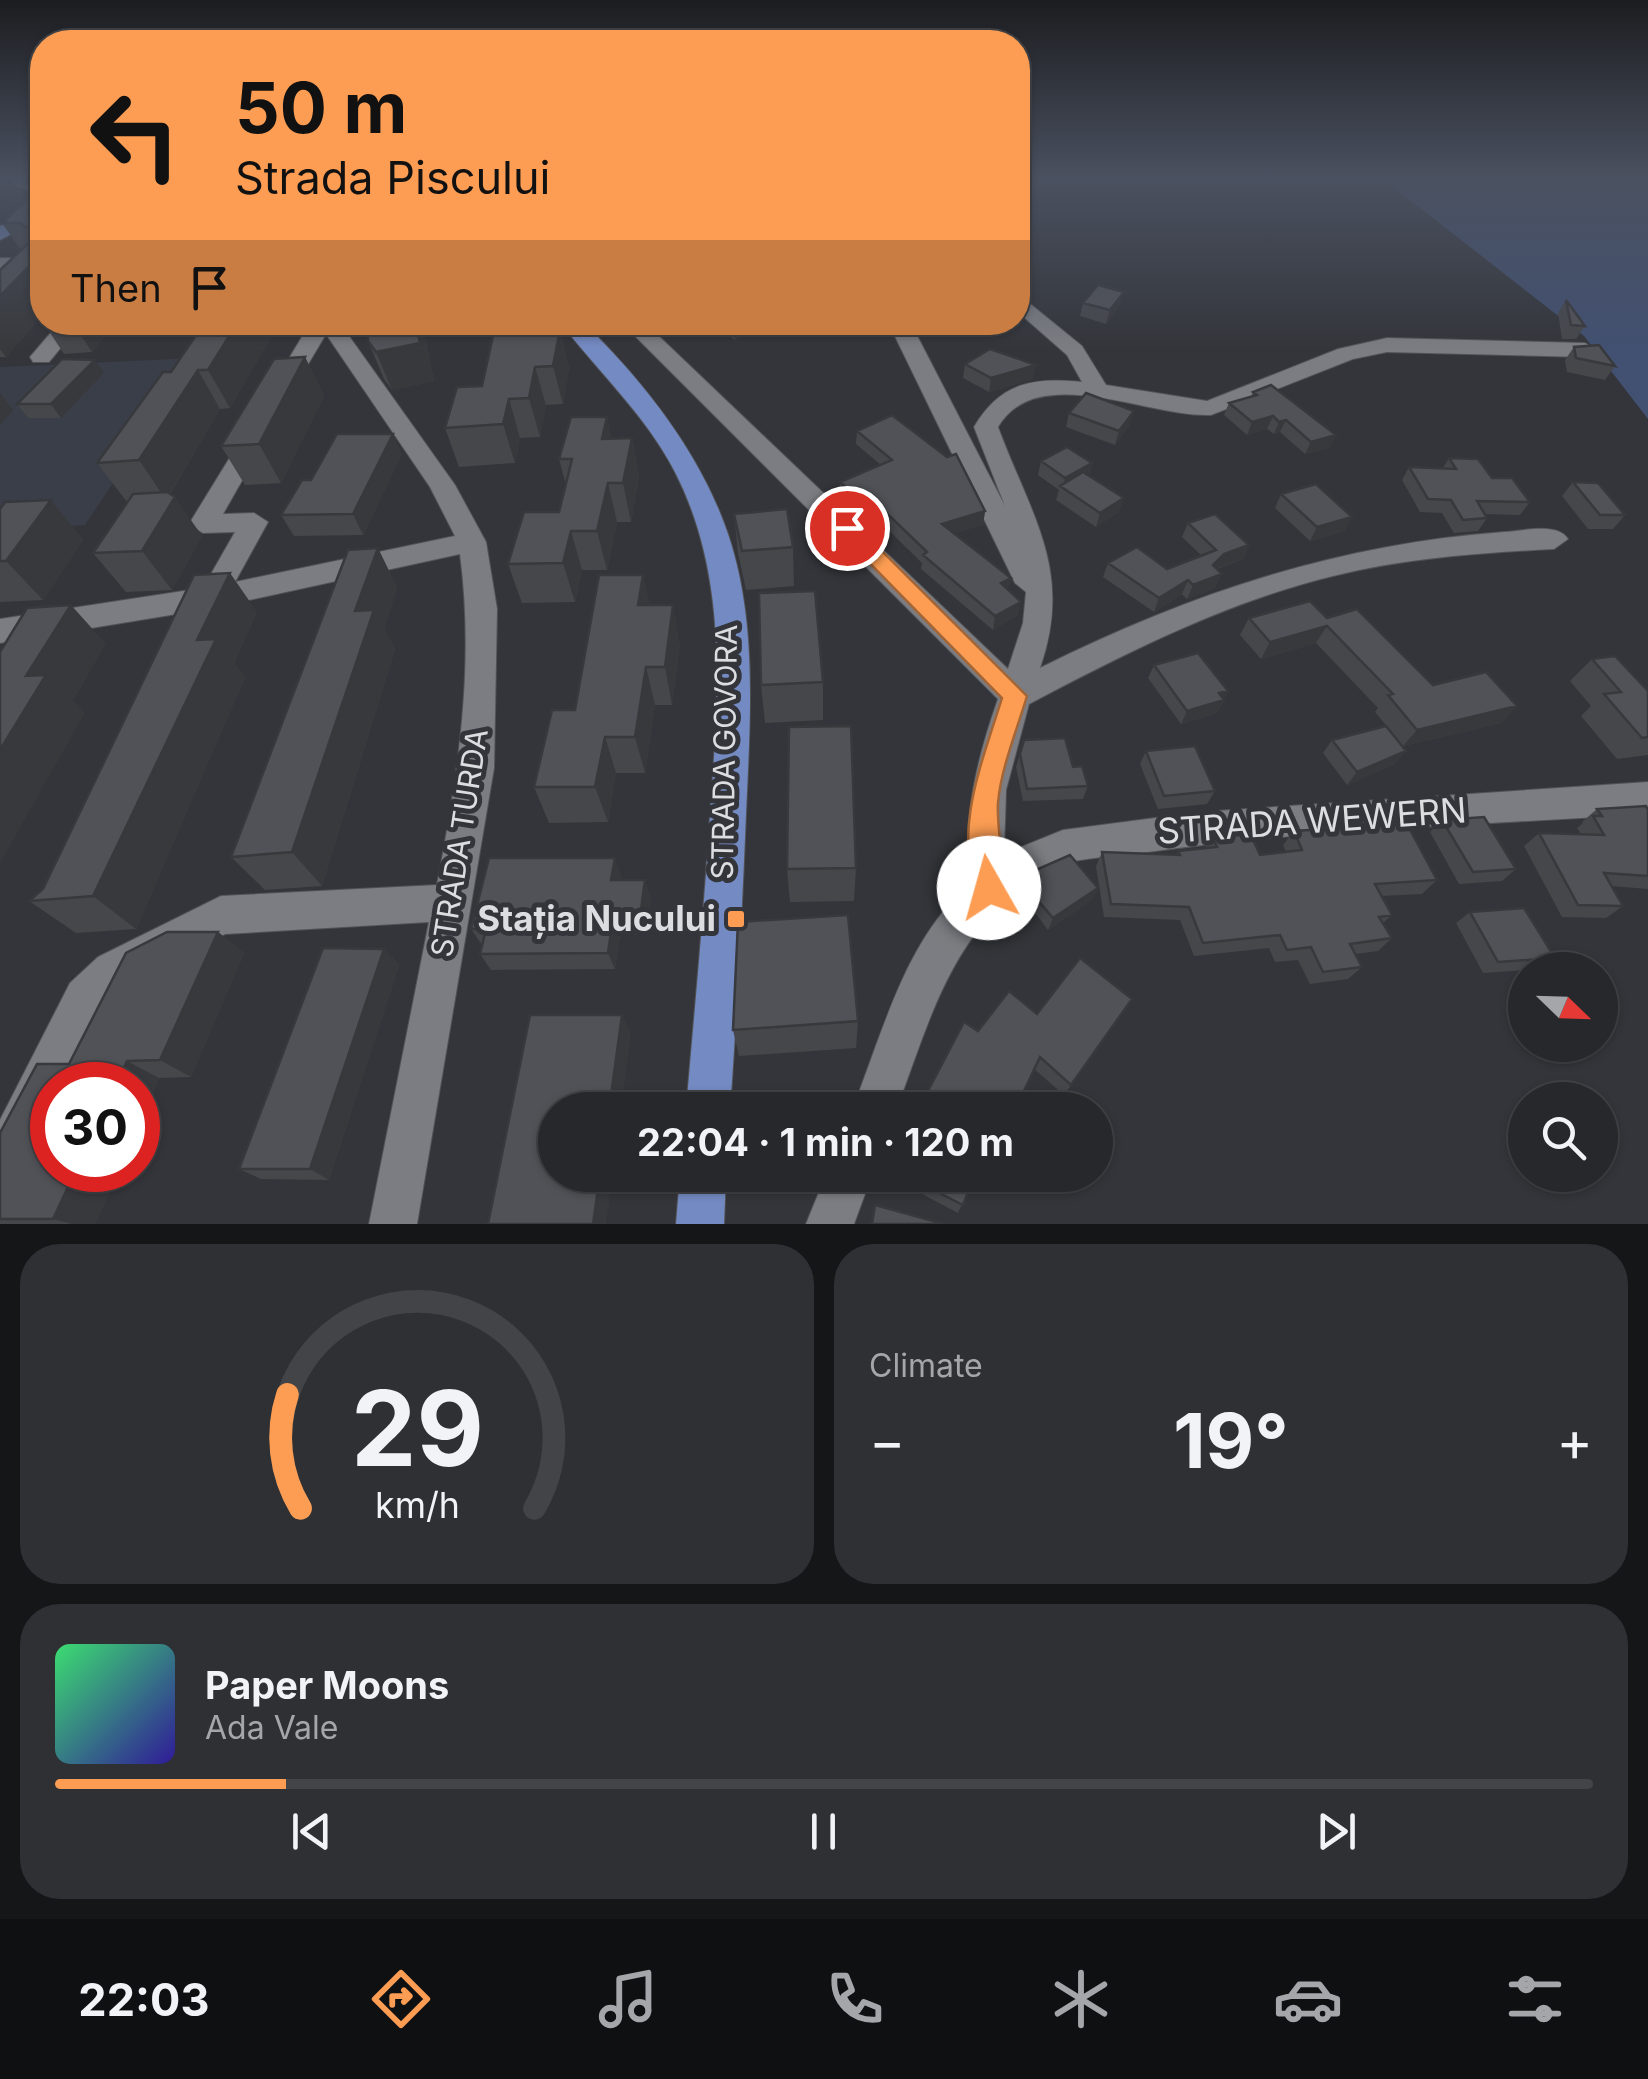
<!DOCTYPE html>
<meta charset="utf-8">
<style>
:root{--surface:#26282c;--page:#2e3034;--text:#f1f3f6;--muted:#a4a6a9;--line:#424448;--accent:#fc9d53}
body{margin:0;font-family:Inter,sans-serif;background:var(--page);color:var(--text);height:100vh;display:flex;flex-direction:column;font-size:38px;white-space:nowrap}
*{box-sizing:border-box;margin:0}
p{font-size:32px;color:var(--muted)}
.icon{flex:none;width:55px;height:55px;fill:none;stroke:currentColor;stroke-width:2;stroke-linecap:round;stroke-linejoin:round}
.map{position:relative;height:1224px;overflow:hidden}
.details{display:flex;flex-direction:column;gap:20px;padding:20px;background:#151618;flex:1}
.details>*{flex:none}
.hud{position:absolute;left:30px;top:30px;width:1000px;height:305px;border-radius:40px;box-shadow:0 2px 8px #0004,0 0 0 2px var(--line);background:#fc9d53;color:#111;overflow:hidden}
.needle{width:65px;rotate:113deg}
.buttons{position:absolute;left:1508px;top:952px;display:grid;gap:20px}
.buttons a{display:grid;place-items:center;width:110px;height:110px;border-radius:50%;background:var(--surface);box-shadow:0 2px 8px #0004,0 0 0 2px var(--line);font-size:50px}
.speed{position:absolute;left:30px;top:1062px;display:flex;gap:20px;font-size:50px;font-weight:700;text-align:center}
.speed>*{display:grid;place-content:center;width:130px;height:130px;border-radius:50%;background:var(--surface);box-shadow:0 2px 8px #0004,0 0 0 2px var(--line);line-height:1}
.speed .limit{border:15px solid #d22;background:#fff;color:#111}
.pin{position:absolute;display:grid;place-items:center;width:85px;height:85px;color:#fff;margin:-42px;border:5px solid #fff;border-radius:50%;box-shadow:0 2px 10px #0007}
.me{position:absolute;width:110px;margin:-55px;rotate:353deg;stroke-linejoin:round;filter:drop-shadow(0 0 8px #0008)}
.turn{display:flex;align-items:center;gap:35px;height:210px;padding:0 40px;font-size:45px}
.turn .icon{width:130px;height:130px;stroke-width:2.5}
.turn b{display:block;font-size:70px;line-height:85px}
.then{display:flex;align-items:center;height:95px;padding:0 40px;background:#0003;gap:20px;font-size:38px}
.big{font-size:75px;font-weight:700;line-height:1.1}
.details .tile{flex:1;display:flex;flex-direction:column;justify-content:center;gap:15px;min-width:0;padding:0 35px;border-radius:40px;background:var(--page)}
.details .dial{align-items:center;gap:0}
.dial svg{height:260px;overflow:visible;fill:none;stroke:var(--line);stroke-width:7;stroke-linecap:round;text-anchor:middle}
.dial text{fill:var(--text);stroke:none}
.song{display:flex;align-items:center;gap:30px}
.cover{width:120px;height:120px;border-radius:15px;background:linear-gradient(135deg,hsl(140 70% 55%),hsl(250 70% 35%))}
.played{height:10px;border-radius:5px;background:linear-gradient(90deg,var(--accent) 15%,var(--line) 15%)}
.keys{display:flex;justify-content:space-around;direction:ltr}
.heat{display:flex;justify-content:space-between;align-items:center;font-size:55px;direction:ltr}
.details .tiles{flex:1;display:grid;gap:20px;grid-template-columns:1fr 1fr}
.tile:last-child{grid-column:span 2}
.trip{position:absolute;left:538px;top:1092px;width:575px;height:100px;border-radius:50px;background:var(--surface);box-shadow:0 2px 8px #0004,0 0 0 2px var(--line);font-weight:700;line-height:100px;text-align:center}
.dock{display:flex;height:160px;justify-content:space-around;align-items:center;background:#0f1012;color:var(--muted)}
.dock .icon{width:70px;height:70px}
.dock .current{color:var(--accent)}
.dock b{font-size:45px;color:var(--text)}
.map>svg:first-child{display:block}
</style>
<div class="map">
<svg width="1648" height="1224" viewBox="0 0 1648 1224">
<rect width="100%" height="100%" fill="#33353a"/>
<path fill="#393e48" d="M196 358 85 525 0 530V367Z"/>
<path fill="#425071" d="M1383 179H1648V419L1584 336Z"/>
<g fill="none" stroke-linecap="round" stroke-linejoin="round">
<defs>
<path id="minor" d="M2 179 42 183V194L5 183Z
M0 258H42V270H0Z
M1018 294 1082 346 1106 385 1207 401 1338 349 1387 338 1585 343 1596 350 1585 357 1387 352 1353 359 1211 415C1149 418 1037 360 998 427 1031 516 1074 571 1040 668 1188 594 1338 544 1504 532 1522 531 1558 522 1568 539L1554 549C1480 553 1405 558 1333 576 1226 602 1126 653 1029 704L1006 790 1004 854 1063 830 1201 812 1648 782V814C1479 825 1308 829 1141 853 1106 858 1060 857 1031 878 949 939 930 1020 896 1110H852C883 1033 905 939 970 884 963 818 976 761 998 699L621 322H644L1008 669 1023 623 1026 592 1015 583 888 322H910L1005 506 974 427C1000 383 1032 377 1082 382L1067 355 1018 312Z
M60 322H82L49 362H33L30 357Z
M311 322H339L455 485 486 542 497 609 494 768 417 1224H369L429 922 225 934 126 985 100 1013 63 1085H52V1109L16 1186 0 1193V1120L70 983 98 957 221 896 437 885C458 775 475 666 460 554L222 606 218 615 207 618 195 611 0 643V619L203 588 235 532 203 533 189 524 248 428 257 425 269 433 223 514 254 513 268 522 235 582 455 536 430 487 326 334 288 398H272L268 393Z
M826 1175H872L854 1224H806Z"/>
<path id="major" d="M42 206V218L0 240V226Z
M560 322H583C644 382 700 452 728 534 758 623 750 721 746 814 742 912 737 1011 730 1110H686C694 1017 703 923 709 830 717 710 732 583 675 472 645 414 599 373 560 322Z
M680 1175H726L724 1224H676Z"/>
</defs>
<use href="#minor" stroke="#515356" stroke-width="2"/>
<use href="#major" stroke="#515356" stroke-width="2"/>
<use href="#minor" fill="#7b7d82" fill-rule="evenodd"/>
<use href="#major" fill="#748ac2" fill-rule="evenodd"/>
</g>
<path fill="#45474b" d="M42 195V316L6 357H0V270L21 250 2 223Z
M1566 300 1585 326 1576 339H1562L1558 313Z
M1083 303 1120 305 1106 324 1080 316Z
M43 322H116L92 352 64 354Z
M202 322H267L273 334 230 408 220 409 170 494 202 536 172 590 126 592 93 553 127 502 97 463 171 372 205 323Z
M710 322H775L735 340Z
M560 330 569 368 563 404 546 405 540 437 520 438 515 463 459 467 445 428 482 386 544 331Z
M450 332 425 337 434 381 392 390 384 379 368 341Z
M1574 347 1615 366 1605 380 1567 372 1565 360Z
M305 357 324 396 281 483 245 485 221 446Z
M965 364 1033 379 989 392 963 378Z
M104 373 61 418H28L17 404Z
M1253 392 1336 435 1329 448 1305 454 1280 432 1274 434 1267 429 1247 435 1224 415 1229 403 1251 397Z
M1069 413 1130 424 1115 445 1066 427Z
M607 417 611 439 632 438 639 477 631 522H617L607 570H582L575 602 522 603 508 564 559 512 566 485 559 459Z
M857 431 985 511 983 525 954 533 1011 578 1008 590 1018 615 993 630 921 569 922 563 872 514 863 518 840 496V482L881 465 856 444Z
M402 454 363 535 294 536 281 515 311 480Z
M1449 458 1492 478 1530 502 1520 515 1485 514 1487 518 1478 531 1454 533 1442 513 1420 512 1402 480 1409 467 1443 468Z
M1041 461 1092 463 1089 475 1119 512 1096 527 1056 500 1059 490 1038 475Z
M1573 482 1625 515 1613 529H1588L1562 496Z
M1281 494 1352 517 1344 531 1310 541 1275 508Z
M51 500 83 540 43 600 0 602V509Z
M734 514 793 547 794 586 746 590 738 553Z
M1188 523 1249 545 1243 559 1217 569 1215 588 1187 599 1182 594 1154 612 1103 577 1108 563 1167 569 1202 556 1182 537Z
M397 587 384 629 395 649 322 886 265 890 231 857Z
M650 605 680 644 672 705H655L645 773H616L608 822 549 823 534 787 575 710Z
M257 612 234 663 245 677 136 929 76 933 29 901 43 889Z
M1249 618H1327L1433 685 1517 706 1501 723 1403 746 1375 712 1378 708 1316 643 1261 659 1240 635Z
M1592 659 1648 691V755L1617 759 1581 716 1591 706 1570 681Z
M1154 665 1224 700 1217 713 1181 724 1148 678Z
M823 682V720L765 723 761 685Z
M1024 740 1073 767 1088 786 1083 799 1023 801 1016 767Z
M1332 740 1395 764 1347 785 1323 753Z
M1146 751 1215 791 1207 804 1158 809 1140 764Z
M1597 809 1648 810V889L1611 886 1623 906 1606 918 1562 917 1524 846 1539 833 1581 834 1577 828 1583 823 1582 822Z
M1442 820 1516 869 1502 881 1459 884 1430 832Z
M1294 831 1437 880 1422 894 1381 896 1392 915 1383 923 1392 938 1378 951 1356 954 1362 967 1348 979 1310 984 1298 960 1275 962 1269 948 1194 956 1180 920 1104 917 1096 866 1102 852 1176 855 1178 851 1205 848 1212 836 1260 855 1286 852 1283 845Z
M856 868 854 901 790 902 787 869Z
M621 875 620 880 651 897 646 934 620 935 615 969 491 970 480 954 482 945 471 929Z
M1098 888 1092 900 1048 930 1036 914 998 939 987 925 991 914Z
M1470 912 1555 958 1539 969 1483 973 1456 923Z
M218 932 244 953 191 1077 159 1078 138 1127V1085L52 1170H119L95 1224H0V1133L69 1064Z
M384 949 399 965 329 1180 261 1179 239 1169Z
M1132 999 1064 1095 1034 1069 978 1031 1037 1014Z
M858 1021 856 1048 739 1056 733 1030Z
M886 1175H975L958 1213Z"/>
<path fill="#38393d" d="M0 179H11L25 200 0 214Z
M42 253V316L6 357 0 349V296Z
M1124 292 1120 305 1106 324 1110 310Z
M72 322H116L92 352Z
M238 322H267L273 334 230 408 208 370Z
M416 322H448L450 332 425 337 434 381 392 390 376 352Z
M537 322H541L548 350 535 331Z
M734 322H775L735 340Z
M560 330 569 368 563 404 553 366Z
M305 357 324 396 281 483 259 444Z
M95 360 104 373 61 418 51 404Z
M1036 365 1033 379 989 392 991 378Z
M535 367 546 405 540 437 529 398Z
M198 370 220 409 166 500 139 460Z
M0 393 13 410 0 425Z
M509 399 520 438 515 463 503 424Z
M1134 411 1130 424 1115 445 1119 431Z
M1273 416 1267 429 1247 435 1252 422Z
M607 417 615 456 602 439Z
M1286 420 1280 432 1274 434 1279 422Z
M393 434 402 454 363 535 353 514Z
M1336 435 1329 448 1305 454 1311 442Z
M632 438 639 477 631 522 623 483Z
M1092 463 1088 477 1063 488 1065 478Z
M608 483 617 522 607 570 597 531Z
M175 497 202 536 172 590 142 551Z
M1124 498 1119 512 1096 527 1100 513Z
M51 500 83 540 43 600 6 561Z
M873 500 872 514 863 518V504Z
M985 511 983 525 940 538 942 524Z
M1352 517 1344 531 1310 541 1317 527Z
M571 531 582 570 575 602 563 563Z
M1249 545 1243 559 1218 568 1207 579 1213 565 1224 554Z
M378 548 397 587 384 629 395 649 322 886 292 852 355 611Z
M230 573 257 612 234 663 245 677 136 929 93 896 197 640Z
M1222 574 1215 588 1187 599 1193 585Z
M643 575 652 614 638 605Z
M1011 578 1008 592 1001 583Z
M1188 580 1182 594 1154 612 1159 598Z
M1021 602 1018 615 993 630 995 616Z
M71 605 106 644 73 701 85 713 0 863V750L26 676Z
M673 605 680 644 672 705 665 667Z
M1327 626 1316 643 1261 659 1270 642Z
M646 667 655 705 645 773 635 737Z
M1228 691 1217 713 1181 724 1187 711 1219 693Z
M1517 706 1501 723 1403 746 1417 730Z
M605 737 616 773 608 822 595 787Z
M1406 751 1395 764 1347 785 1357 772Z
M615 858 621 875 618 898 611 880Z
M645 880 651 897 646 934 640 917Z
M1098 888 1092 900 1048 930 1053 918Z
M1040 903 1036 914 998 939 1002 928Z
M613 918 620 935 615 969 608 953Z
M218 932 244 953 191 1077 160 1060Z
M384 949 399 965 329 1180 310 1169Z
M622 1015 631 1034 621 1110H609Z
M127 1061 159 1078 138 1127V1085H116Z
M76 1170H119L95 1224H72L53 1219Z
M600 1175H613L606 1224H593Z"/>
<path fill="#505257" stroke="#38393d" stroke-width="2.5" d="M42 195V227H25L21 223H2L31 196Z
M33 239 42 248V253L0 296V270Z
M1098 285 1124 292 1110 310 1083 303Z
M1566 300 1585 326 1571 325Z
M205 322H238L208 370H198L139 460 97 463 163 372H171Z
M366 322H416L420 343 376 352 368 341Z
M496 322H537L535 331 560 330 553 366 535 367 529 398 509 399 503 424 445 428 457 387 482 386Z
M1599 345 1615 366 1576 358 1574 347Z
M990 349 1036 365 991 378 965 364Z
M305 357 259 444 221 446 274 359Z
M62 359 95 360 51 404H17Z
M1271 385 1336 435 1311 442 1286 420 1279 422 1273 416 1252 422 1229 403 1257 395 1253 392Z
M1086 393 1134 411 1119 431 1069 413Z
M892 415 947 457 956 454 985 511 942 524 1011 578 1001 583 1021 602 995 616 923 555 927 552 873 500 863 504 840 482 892 460 857 431Z
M571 417H607L602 439 632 438 623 483H608L597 531H571L563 563 508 564 524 512H559L572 459H559Z
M337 434H393L353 514 281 515 302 480H311Z
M1067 447 1092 463 1065 478 1041 461Z
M1449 458 1478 459 1492 478H1512L1530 502 1477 501 1487 518 1463 520 1451 500 1428 499 1409 467 1456 469Z
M1083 472 1124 498 1100 513 1060 486Z
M1573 482 1598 483 1625 515H1600Z
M1316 484 1352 517 1317 527 1281 494Z
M167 492 175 497 142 551 93 553 133 494Z
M51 500 6 561H0V509L5 502Z
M787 509 793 547 742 551 734 514Z
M1215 514 1249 545 1224 554 1213 565 1222 574 1193 585 1188 580 1159 598 1108 563 1137 547 1167 569 1216 550 1188 523Z
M378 548 355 611 374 610 292 852 231 857 348 550Z
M230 573 197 640 216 639 93 896 29 901 43 889 194 575Z
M599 575H643L638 605H673L665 667H646L635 737H605L595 787H534L552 710H575Z
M815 591 823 682 761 685 759 593Z
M1310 601 1327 618 1357 609 1433 685 1486 672 1517 706 1417 730 1388 695 1393 694 1327 626 1270 642 1249 618Z
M71 605 26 676 46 675 0 750V652L27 608Z
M1198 653 1228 691 1219 693 1224 700 1187 711 1154 665Z
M1615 656 1648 691V737L1642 738 1604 694 1621 692 1592 659Z
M851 726 856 868 787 869 789 727Z
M1386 726 1406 751 1357 772 1332 740Z
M1065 738 1073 767 1082 766 1088 786 1027 789 1020 754 1024 740Z
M1195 746 1215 791 1164 796 1146 751Z
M1646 806 1648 810V876L1604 873 1623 906 1578 905 1539 833 1604 835 1593 816H1602L1597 809Z
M1484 817 1516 869 1473 872 1442 820Z
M1407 824 1437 880 1375 884 1392 915 1379 917 1392 938 1350 944 1362 967 1323 972 1311 947 1287 950 1280 935 1203 943 1189 907 1111 904 1102 852 1180 855 1178 851 1217 847 1212 836 1250 833 1260 855 1302 850 1294 831Z
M1070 855 1098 888 1053 918 1040 903 1002 928 991 914 1038 869Z
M489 858H615L611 880H645L640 917 613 918 608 953 480 954 486 929H471Z
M1524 908 1555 958 1498 962 1470 912Z
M848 915 858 1021 733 1030 738 922Z
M167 932H218L160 1060 127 1061 116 1085H52V1170H76L53 1219H0V1133L37 1064H69L126 953Z
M323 948 384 949 310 1169H239Z
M1080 958 1132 999 1071 1085 1040 1057 1015 1110H918L964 1022 978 1031 1009 991 1037 1014Z
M530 1015H622L609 1110H555V1175H600L593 1224H488Z
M904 1175H975L963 1205Z
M875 1205 944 1224H872Z"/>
<linearGradient id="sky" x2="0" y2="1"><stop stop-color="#1c1d20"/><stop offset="0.51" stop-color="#4a5160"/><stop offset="1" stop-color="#4a5160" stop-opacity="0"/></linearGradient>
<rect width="1648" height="350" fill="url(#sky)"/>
<path fill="#fc9d53" stroke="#a46636" stroke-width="2.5" d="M847 521 854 523 1027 696C1017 730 1001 768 998 803 996 829 1008 878 999 897L989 901 979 897C951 833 983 760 1002 698L840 533 837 528Z"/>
<rect fill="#fc9d53" stroke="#33353a" stroke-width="4" x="726" y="909" width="20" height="20" rx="5"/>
<g text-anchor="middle" stroke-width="10" stroke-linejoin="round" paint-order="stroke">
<g font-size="30" fill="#dcdde0" stroke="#33353a">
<text transform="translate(725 752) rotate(-89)" y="10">STRADA GOVORA</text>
<text transform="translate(460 843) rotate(-81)" y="10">STRADA TURDA</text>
</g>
<g font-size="35" fill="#dcdde0" stroke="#33353a">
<text transform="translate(1312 821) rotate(-4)" y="12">STRADA WEWERN</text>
</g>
<g font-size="35" font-weight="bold" fill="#dcdde0" stroke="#33353a" text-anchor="end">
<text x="716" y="931">Stația Nucului</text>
</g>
</g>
</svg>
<div class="buttons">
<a><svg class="needle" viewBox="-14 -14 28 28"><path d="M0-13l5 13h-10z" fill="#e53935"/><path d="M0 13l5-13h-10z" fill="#a4a6a9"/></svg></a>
<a><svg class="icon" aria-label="search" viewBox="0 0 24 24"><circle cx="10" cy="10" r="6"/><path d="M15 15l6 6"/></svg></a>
</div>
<div class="speed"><div class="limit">30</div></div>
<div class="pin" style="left:847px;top:528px;background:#d93025"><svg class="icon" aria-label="arrive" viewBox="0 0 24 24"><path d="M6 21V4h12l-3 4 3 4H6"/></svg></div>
<svg class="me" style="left:989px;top:888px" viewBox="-20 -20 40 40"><circle r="19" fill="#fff"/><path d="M0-13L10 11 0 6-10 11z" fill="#fc9d53"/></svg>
<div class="trip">22:04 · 1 min · 120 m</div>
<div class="hud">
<div class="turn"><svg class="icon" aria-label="left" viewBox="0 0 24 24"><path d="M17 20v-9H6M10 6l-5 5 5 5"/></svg><div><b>50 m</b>Strada Piscului</div></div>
<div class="then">Then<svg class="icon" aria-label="arrive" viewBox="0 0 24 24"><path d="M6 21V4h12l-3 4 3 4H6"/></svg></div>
</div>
</div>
<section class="details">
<div class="tiles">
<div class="tile dial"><svg viewBox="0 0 100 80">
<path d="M14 69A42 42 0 1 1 86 69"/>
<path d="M14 69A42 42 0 0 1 10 34" stroke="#fc9d53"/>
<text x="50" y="56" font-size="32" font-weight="700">29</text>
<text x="50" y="72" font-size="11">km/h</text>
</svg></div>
<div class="tile"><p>Climate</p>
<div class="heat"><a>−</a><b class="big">19°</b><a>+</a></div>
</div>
<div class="tile">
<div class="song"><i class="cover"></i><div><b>Paper Moons</b><p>Ada Vale</p></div></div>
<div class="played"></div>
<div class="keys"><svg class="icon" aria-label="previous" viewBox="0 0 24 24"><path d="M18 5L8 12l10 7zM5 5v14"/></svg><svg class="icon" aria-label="pause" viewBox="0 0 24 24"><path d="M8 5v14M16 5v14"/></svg><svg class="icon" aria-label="next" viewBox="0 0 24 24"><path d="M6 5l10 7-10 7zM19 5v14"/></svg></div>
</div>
</div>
</section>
<nav class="dock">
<b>22:03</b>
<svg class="icon current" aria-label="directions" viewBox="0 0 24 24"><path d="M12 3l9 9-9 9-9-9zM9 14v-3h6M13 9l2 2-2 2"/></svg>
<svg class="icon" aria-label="music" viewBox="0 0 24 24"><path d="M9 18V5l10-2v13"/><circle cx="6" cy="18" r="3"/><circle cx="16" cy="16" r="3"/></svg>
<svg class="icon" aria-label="phone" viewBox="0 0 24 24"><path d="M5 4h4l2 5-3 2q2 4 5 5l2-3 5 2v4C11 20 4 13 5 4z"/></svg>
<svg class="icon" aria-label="climate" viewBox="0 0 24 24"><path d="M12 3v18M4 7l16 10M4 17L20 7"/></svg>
<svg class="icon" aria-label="car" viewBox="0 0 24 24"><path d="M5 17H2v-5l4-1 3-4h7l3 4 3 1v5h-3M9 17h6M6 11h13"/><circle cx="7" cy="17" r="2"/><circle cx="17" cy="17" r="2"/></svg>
<svg class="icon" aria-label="filters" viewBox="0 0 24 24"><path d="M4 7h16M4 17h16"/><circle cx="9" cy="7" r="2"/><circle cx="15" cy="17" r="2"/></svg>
</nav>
